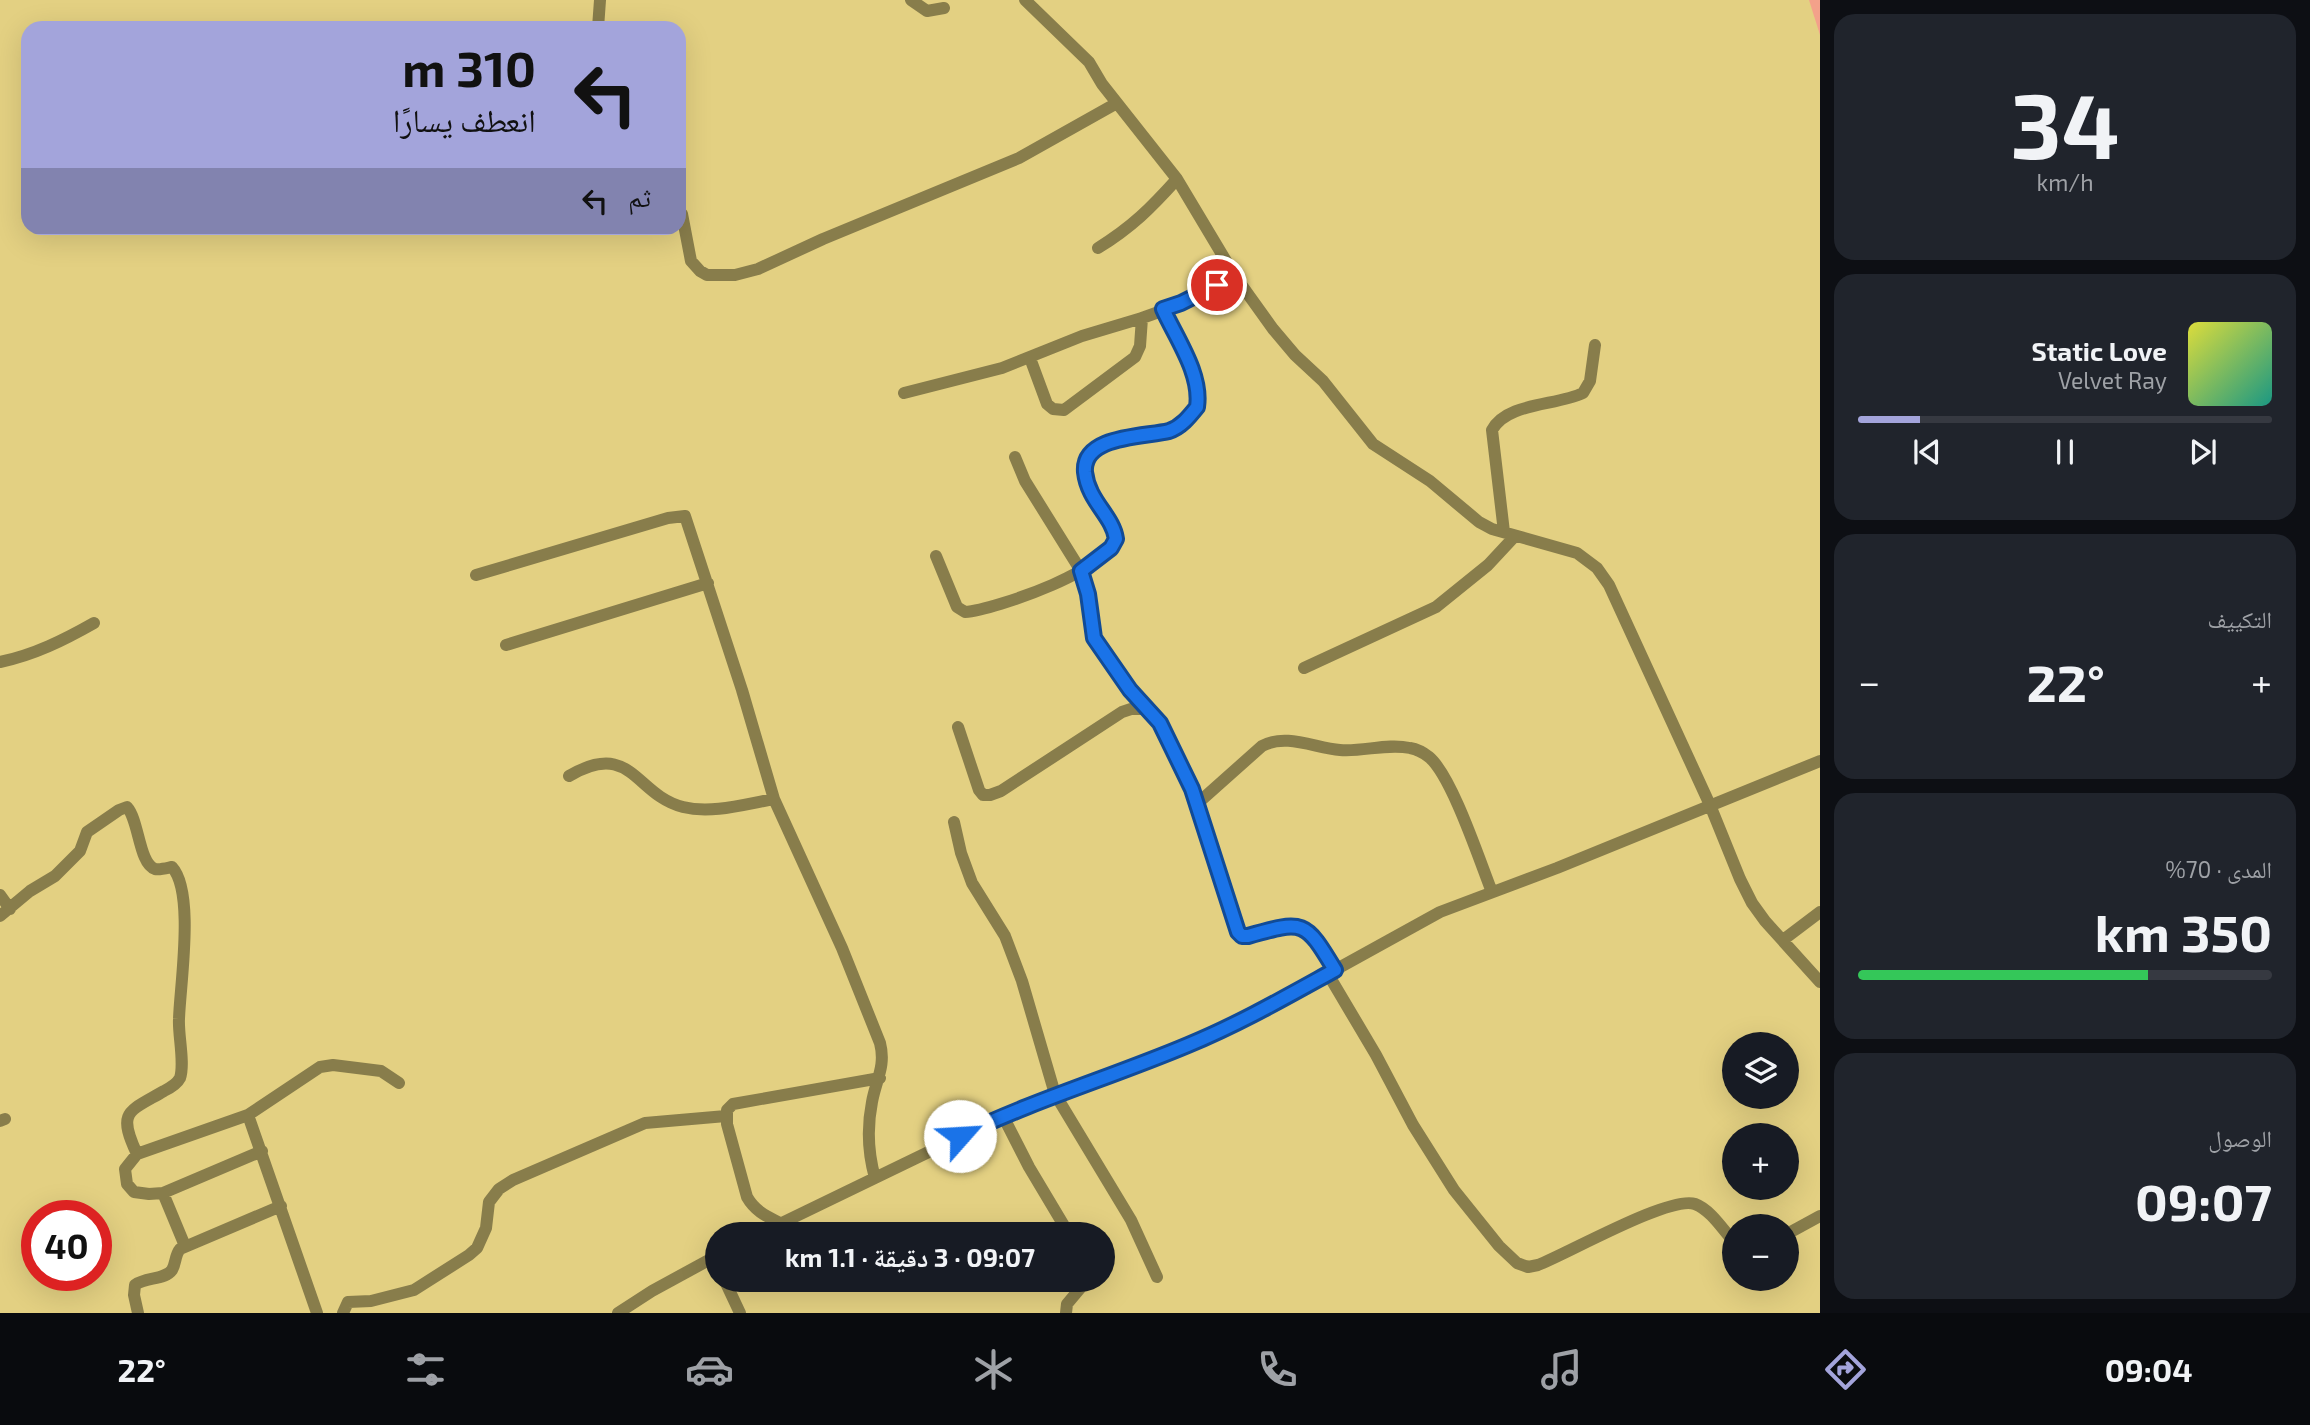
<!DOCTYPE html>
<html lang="ar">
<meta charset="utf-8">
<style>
:root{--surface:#171b24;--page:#20242c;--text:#f1f3f6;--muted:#9ea1a6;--line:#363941;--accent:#a3a4db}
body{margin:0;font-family:"Exo 2","Noto Naskh Arabic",sans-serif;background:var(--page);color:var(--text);direction:rtl;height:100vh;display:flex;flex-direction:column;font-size:26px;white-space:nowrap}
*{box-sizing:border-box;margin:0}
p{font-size:23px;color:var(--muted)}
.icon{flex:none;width:38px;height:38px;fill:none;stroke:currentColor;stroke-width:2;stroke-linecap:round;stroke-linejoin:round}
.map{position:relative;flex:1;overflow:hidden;direction:ltr}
.details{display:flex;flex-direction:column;gap:14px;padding:14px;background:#0d0f14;width:490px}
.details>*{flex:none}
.guide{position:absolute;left:21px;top:21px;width:665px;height:214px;border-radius:21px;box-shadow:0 7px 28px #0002;direction:rtl;background:#a3a4db;color:#111;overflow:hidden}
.buttons{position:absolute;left:1722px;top:1032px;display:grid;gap:14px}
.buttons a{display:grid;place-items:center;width:77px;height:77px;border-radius:50%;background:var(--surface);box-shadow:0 7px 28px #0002;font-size:35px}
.speed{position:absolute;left:21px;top:1200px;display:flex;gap:14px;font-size:35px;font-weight:700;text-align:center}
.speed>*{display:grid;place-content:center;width:91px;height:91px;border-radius:50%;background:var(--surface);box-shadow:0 7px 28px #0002;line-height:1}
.speed .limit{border:10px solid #d22;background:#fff;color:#111}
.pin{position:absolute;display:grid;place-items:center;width:60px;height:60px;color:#fff;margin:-30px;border:4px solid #fff;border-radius:50%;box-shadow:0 2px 7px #0007}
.me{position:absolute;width:77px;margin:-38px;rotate:64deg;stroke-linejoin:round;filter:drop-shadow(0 0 5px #0008)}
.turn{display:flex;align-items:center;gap:24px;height:147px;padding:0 35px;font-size:32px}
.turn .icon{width:91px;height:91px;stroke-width:2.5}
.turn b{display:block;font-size:49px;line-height:60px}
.then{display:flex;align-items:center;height:66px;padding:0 35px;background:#0003;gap:14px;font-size:26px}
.big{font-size:52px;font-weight:700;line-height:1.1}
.details .tile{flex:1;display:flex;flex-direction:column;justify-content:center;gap:10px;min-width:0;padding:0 24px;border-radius:21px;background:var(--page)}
.details .dial{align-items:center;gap:0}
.dial b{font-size:91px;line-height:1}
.song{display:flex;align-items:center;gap:21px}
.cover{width:84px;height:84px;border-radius:10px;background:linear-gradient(135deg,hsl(60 70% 55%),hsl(170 70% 35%))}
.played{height:7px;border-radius:4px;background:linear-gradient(90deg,var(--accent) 15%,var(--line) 15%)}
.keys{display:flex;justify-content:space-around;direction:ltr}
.heat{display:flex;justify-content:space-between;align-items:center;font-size:38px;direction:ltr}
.charge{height:10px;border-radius:5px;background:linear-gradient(90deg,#34c759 70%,var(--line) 0)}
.trip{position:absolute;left:705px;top:1222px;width:410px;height:70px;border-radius:35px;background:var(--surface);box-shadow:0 7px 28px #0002;font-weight:700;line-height:70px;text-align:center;direction:rtl}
.menu{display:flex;height:112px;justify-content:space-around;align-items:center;background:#090b0e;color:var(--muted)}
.menu .icon{width:49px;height:49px}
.menu .current{color:var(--accent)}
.menu b{font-size:32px;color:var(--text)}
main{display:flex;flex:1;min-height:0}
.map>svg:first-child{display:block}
</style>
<main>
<section class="details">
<div class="tile dial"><b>34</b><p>km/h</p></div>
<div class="tile">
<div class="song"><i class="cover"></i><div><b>Static Love</b><p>Velvet Ray</p></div></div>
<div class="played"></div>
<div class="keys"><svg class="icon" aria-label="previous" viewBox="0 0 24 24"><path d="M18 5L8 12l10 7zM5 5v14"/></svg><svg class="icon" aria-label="pause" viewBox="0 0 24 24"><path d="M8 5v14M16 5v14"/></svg><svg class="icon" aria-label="next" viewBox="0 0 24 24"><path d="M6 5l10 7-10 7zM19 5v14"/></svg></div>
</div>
<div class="tile"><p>التكييف</p>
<div class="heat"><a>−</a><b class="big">22°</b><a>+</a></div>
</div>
<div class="tile"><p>المدى · 70%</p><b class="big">350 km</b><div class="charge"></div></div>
<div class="tile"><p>الوصول</p><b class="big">09:07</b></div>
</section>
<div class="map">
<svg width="1820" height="1313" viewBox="0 0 1820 1313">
<rect width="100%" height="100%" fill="#e3d082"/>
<path fill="#f3a18a" d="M1809 0H1820V35Z"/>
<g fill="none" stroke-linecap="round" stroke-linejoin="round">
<path stroke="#887d4b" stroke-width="12" d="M911 0 927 11 944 8
M1025 0 1089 62 1102 84 1177 179 1235 276 1273 329 1295 355 1323 381 1373 444 1430 481 1479 522 1492 529 1577 553 1597 568 1609 585 1710 805 1740 879 1752 903 1765 921 1820 982
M598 28 600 0
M682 214 691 261 700 271 707 275H735L758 269 823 239 1019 158 1117 103
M1098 248C1132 227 1151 208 1177 179
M1030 358 1047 404 1053 409 1064 410 1135 357 1140 346 1142 318
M904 393 1002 368 1082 336 1142 318 1181 304 1235 276
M1015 457 1025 481 1081 571 1088 594 1095 638 1130 690 1160 723 1178 756 1198 803 1239 932 1242 936H1249C1304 920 1305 920 1335 970
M1504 532 1492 430C1507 402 1557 406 1583 393L1590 381 1595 345
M936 556 957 607 965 612C993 610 1120 568 1115 533 1103 511 1073 481 1089 453L1131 436 1170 430 1185 422 1197 407C1202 374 1177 338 1163 309
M476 575 668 518 685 516 742 690 774 799 842 948 880 1043C886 1066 876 1080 872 1102 867 1127 868 1153 875 1178
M506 645 708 583
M0 662C34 655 64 640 94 623
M1304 668 1436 607 1488 565 1515 536
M958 727 979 790 983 795H990L1001 791 1122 712 1131 709H1146
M569 776C632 739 635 795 683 807 712 814 745 804 774 799
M1198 803 1262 746C1286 733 1315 748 1340 750 1363 752 1387 743 1410 748 1416 749 1424 753 1429 757 1452 776 1480 862 1492 892
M954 822 961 853 972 883 1005 936 1022 981 1055 1094 1131 1220 1157 1277
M0 895 10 909
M0 916 30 891 55 876 80 851 87 832 119 810 127 807C139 820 139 864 155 869 160 870 167 868 172 867 195 892 180 985 179 1019 178 1035 185 1063 180 1078 177 1084 170 1088 164 1091 128 1112 117 1111 137 1154
M1783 940 1820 912
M1328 974 1376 1055 1413 1125 1454 1190 1499 1246 1517 1263 1528 1267 1538 1265C1567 1254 1670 1195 1695 1204 1711 1210 1723 1230 1734 1242
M248 1115 317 1313
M1003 1116 1029 1167 1069 1234
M0 1121 5 1119
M262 1151 163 1193 149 1194 134 1192 127 1184 125 1169 137 1154 248 1115 320 1067 333 1065 381 1071 399 1083
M163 1193 185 1246
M780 1223C766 1216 755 1211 747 1197L727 1124V1110L733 1104 880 1078
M759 1234 1003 1116 1187 1046 1250 1017 1440 912 1557 868 1820 761
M1787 1234 1820 1216
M724 1279 740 1313
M138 1313 134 1295 135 1285C145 1277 165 1280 172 1270 176 1263 175 1255 180 1249L281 1206
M343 1313 348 1302 371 1301 414 1290 469 1255 477 1248 486 1228 489 1202 499 1189 513 1180 645 1123 726 1116
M618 1313 652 1291 718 1255
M1066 1313 1067 1304 1088 1279"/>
</g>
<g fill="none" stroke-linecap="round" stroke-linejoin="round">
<defs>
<path id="route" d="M960 1136C1034 1100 1112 1077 1188 1045 1239 1024 1286 997 1335 970 1305 920 1304 920 1248 936H1242L1238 932 1192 789 1160 723 1130 690 1094 638 1088 594 1081 571 1111 548 1116 539C1113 516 1088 501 1085 472 1082 435 1145 437 1169 431 1181 427 1189 417 1197 407 1202 374 1176 338 1163 309L1181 303 1217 285"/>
</defs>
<use href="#route" stroke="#114b97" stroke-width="18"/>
<use href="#route" stroke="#1a73e8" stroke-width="12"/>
</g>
</svg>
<div class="buttons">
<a><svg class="icon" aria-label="layers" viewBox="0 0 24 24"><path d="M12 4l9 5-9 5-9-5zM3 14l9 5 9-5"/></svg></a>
<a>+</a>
<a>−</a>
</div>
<div class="speed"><div class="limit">40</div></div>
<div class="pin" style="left:1217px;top:285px;background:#d93025"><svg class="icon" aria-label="arrive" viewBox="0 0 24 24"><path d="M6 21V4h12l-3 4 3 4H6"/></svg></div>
<svg class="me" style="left:960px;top:1136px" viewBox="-20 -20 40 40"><circle r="19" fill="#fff"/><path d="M0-13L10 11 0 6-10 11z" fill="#1a73e8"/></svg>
<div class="trip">09:07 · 3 دقيقة · 1.1 km</div>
<div class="guide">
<div class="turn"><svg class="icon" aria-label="left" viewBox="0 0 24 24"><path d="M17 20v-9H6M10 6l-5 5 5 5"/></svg><div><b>310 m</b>انعطف يسارًا</div></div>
<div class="then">ثم<svg class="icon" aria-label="left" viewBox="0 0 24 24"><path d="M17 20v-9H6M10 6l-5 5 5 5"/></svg></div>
</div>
</div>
</main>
<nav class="menu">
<b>09:04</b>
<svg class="icon current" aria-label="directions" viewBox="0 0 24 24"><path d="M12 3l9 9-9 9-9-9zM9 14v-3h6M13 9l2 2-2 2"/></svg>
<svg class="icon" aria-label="music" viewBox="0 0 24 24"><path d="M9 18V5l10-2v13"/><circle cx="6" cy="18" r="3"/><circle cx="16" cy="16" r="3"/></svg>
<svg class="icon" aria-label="phone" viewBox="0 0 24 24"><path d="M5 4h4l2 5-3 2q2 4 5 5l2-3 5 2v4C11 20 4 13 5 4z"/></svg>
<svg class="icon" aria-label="climate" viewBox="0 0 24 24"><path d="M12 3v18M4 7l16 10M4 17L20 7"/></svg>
<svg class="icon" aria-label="car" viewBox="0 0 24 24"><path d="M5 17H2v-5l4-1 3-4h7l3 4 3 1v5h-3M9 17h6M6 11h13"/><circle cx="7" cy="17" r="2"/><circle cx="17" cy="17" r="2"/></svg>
<svg class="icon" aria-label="filters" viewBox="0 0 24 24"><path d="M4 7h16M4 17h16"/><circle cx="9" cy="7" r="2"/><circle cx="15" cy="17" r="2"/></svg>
<b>22°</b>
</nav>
